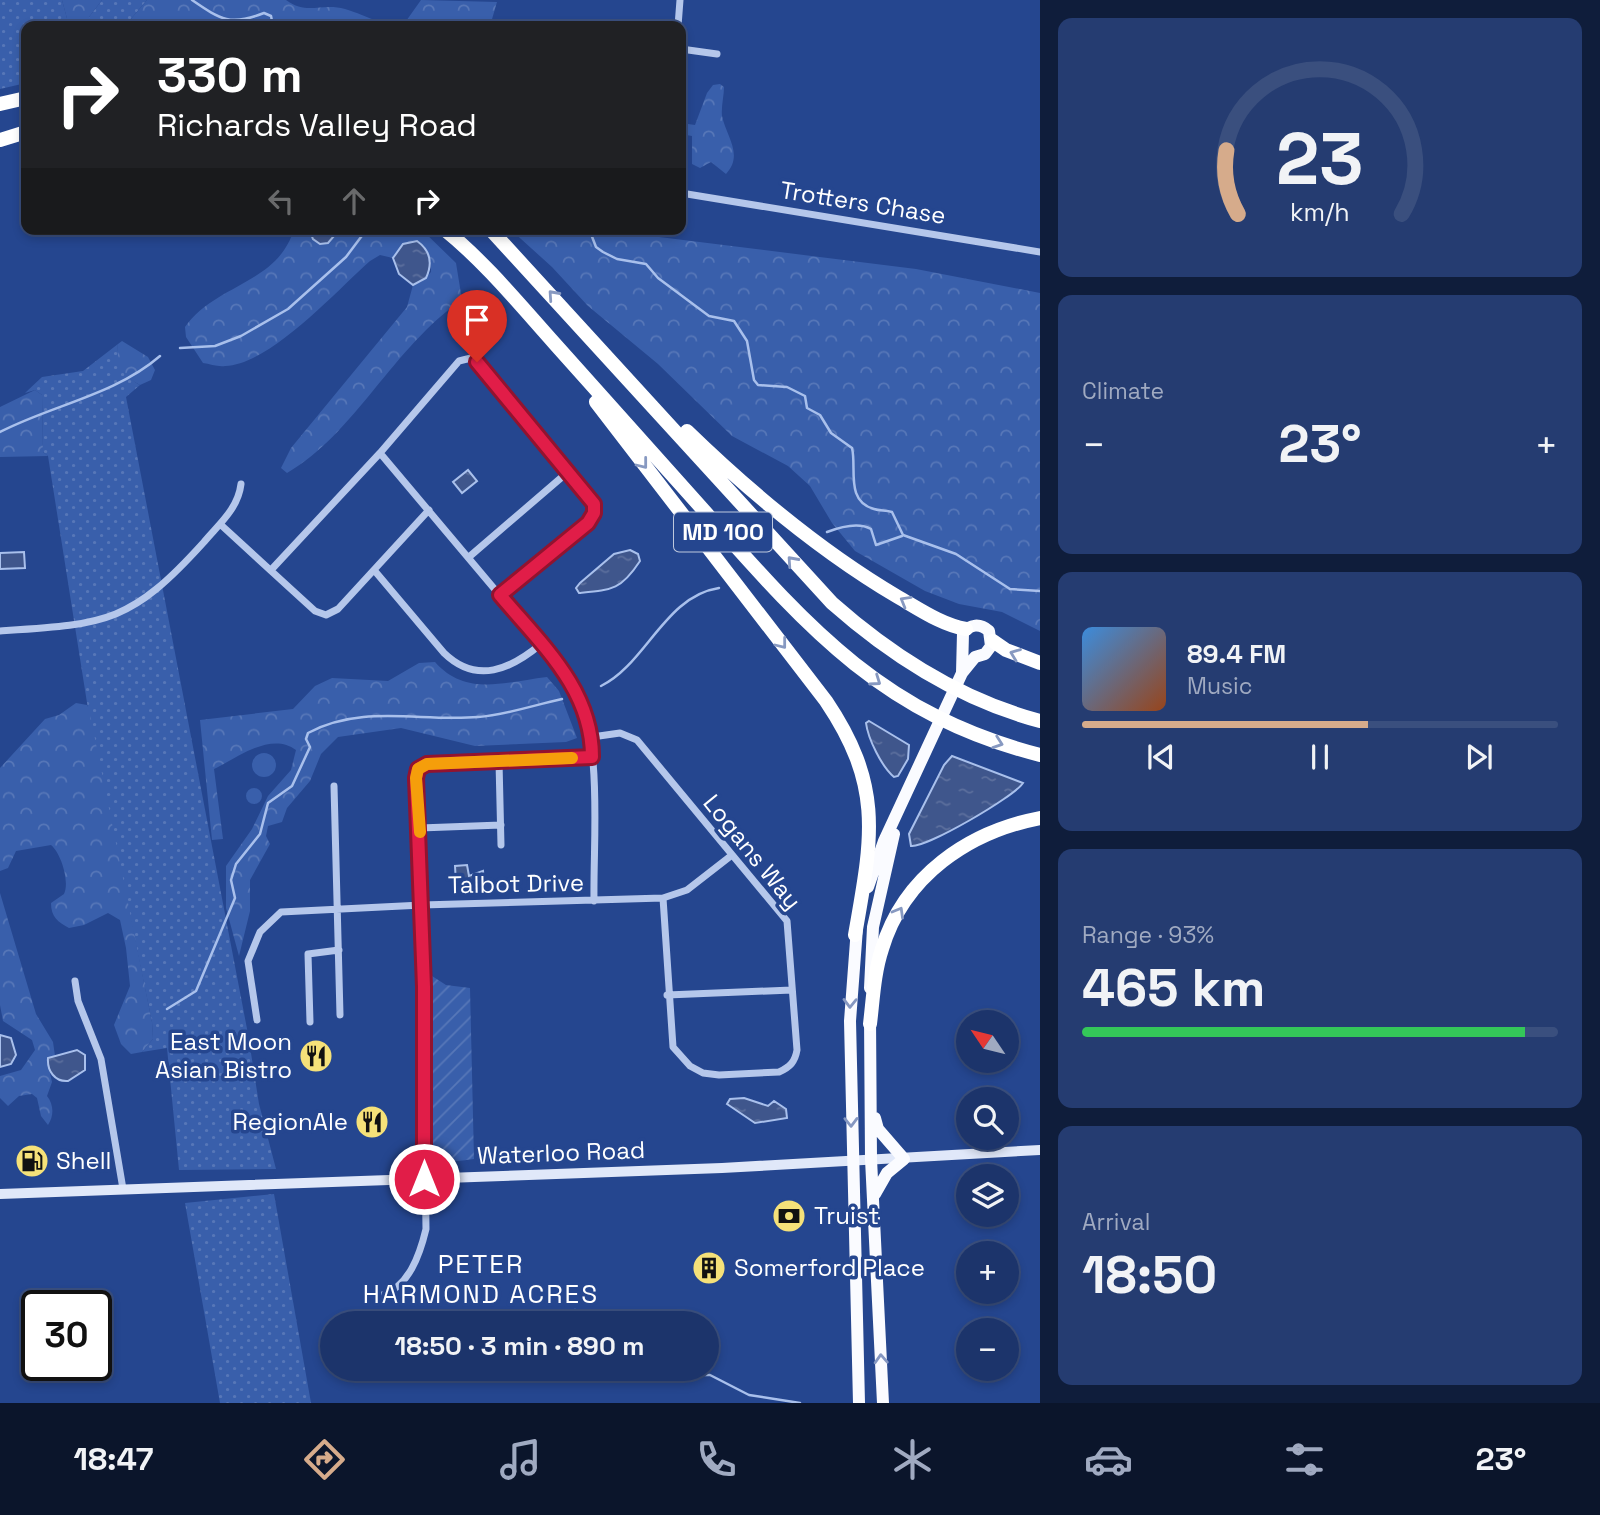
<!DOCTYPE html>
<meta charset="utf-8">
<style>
:root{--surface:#1c346b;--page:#253c71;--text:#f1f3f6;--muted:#a0aac1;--line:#3a4f7e;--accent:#d6ab8b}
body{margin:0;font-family:"Space Grotesk",sans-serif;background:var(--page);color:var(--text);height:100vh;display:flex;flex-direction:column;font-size:26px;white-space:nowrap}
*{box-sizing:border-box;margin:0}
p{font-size:23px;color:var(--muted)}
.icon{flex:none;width:38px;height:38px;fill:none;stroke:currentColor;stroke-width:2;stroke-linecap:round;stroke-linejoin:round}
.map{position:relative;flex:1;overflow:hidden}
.panel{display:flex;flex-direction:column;gap:18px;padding:18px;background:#0f1d3b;width:560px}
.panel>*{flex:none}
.banner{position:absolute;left:21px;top:21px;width:665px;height:214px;border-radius:14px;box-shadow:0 4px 10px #0003,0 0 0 2px var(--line);background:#202124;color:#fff;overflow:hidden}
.needle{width:46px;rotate:305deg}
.tools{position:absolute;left:956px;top:1010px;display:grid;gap:14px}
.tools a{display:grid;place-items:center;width:63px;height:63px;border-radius:50%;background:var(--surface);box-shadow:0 4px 10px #0003,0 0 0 2px var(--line);font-size:35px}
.speed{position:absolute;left:21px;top:1290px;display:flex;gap:14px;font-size:35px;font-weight:700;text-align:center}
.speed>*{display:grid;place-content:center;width:91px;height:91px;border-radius:50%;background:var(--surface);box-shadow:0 4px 10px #0003,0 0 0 2px var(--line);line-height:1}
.speed .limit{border:4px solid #111;border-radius:10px;background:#fff;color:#111}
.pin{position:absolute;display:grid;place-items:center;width:60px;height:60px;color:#fff;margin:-72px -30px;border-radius:50% 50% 50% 0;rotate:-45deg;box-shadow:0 0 7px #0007}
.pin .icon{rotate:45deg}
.me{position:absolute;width:77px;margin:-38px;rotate:0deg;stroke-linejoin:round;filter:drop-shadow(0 0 5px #0008)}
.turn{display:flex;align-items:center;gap:24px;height:147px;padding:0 21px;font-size:32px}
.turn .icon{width:91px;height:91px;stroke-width:2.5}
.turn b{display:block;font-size:49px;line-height:60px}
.lanes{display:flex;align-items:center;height:66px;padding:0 21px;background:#0003;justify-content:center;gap:35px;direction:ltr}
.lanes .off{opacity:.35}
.big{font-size:52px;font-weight:800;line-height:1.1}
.panel .widget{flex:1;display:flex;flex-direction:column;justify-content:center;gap:10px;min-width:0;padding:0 24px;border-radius:14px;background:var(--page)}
.panel .dial{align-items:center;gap:0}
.dial svg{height:182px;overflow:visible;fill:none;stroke:var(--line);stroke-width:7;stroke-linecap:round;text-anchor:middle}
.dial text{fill:var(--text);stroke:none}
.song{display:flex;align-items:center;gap:21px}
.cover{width:84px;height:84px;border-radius:10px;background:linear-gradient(135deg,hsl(210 70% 55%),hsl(20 70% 35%))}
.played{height:7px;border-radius:4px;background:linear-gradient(90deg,var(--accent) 60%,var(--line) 60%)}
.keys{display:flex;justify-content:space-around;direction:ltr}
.heat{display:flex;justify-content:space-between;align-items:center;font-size:38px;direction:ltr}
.charge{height:10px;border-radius:5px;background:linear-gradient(90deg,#34c759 93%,var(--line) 0)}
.trip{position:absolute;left:320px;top:1311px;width:399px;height:70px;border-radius:35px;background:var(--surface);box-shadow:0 4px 10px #0003,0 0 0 2px var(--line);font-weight:800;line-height:70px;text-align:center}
.tab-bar{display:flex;height:112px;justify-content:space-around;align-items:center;background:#0b152b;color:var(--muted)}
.tab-bar .icon{width:49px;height:49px}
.tab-bar .selected{color:var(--accent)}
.tab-bar b{font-size:32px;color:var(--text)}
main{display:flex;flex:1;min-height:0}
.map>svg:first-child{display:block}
</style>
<main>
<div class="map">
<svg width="1040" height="1403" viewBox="0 0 1040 1403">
<defs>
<pattern id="grass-dots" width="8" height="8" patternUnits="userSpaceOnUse" patternTransform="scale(1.75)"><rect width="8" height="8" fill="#395fab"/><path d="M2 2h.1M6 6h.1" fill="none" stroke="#5777b8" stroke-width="1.8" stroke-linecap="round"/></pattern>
<pattern id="forest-crowns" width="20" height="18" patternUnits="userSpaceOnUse" patternTransform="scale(1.75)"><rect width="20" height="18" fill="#395fab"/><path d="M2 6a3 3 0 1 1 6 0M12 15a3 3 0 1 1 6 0" fill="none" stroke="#5777b8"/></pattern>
<pattern id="garden-furrows" width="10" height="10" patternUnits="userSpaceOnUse" patternTransform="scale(1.75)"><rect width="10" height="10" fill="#395fab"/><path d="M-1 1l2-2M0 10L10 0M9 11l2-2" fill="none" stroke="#5777b8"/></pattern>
<pattern id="water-ripples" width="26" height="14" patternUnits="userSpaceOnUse" patternTransform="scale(1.75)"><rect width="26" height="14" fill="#3f568c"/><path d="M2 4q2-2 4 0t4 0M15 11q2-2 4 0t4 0" fill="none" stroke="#5c6f9d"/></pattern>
</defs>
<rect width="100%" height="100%" fill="#25468f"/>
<path fill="url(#grass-dots)" d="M0 0H62L69 26H26V83L0 89Z
M102 0H147L125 26H89V17Z
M118 344C116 359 126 378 140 385L126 397 248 1034 259 1104 276 1169 179 1170 167 1048 142 1052 153 1039 152 1022 91 728 48 456 43 452 42 395 35 390 25 393 42 377 83 371Z
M274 1194 311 1403H220L185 1203Z"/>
<path fill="url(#forest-crowns)" d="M62 0H102L89 17V26H69Z
M147 0H286C308 16 321 2 345 9 371 17 375 24 404 24L421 0 497 2 490 26H125Z
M720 84 724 87C724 96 721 107 722 116 726 136 744 155 726 174L711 162 700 168 692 164V136L681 134V123L695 125 707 93 713 85Z
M294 229 337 235 340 229H421L456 263 462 300C394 346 354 435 287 473L281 468 291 448 407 307 413 285 421 282 431 272V261L403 244 393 258 380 255 370 261C336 291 271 364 225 366 218 367 210 364 203 363L186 337 185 327C215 284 278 284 294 229Z
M510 229H647L659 237 916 269 1040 293V631L1002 612 959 604 925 591 855 551 832 523 810 486 788 466 732 436 658 364 588 306 552 267Z
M122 341 148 357 155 370 151 380 140 385C123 377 116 362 118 344Z
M35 390 42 395 43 452 48 456 0 457V407Z
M435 662C466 697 505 682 547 677L559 691 577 738 566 742 475 746 401 728 338 737 321 754 310 781 287 808 282 822 268 826 266 836 270 844 250 880V911L239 956 226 908V866L252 829 268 796 291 770 296 750C271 731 237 758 214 769L223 839 212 840 200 720 293 709 315 686 332 678 388 681 419 663Z
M76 703 87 705 89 709 152 1022 153 1039 142 1052 131 1054 121 1044 114 1025 130 986 126 948 120 920 108 913 84 925 69 928C58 922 51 917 51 903L64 894C70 882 61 853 51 845L16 851 8 868 0 871V768L45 719 59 715Z
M0 893 36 1014 53 1042 55 1056 49 1069 52 1082 47 1096C54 1105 54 1116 48 1125L41 1116 37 1098 32 1094 19 1096 8 1106 0 1098V1076L21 1070 35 1050 32 1040 3 1021 0 1005Z"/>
<path fill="#395fab" d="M252 765a12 12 0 1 1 24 0a12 12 0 1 1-24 0Z
M246 796a8 8 0 1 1 16 0a8 8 0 1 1-16 0Z"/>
<path fill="url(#garden-furrows)" d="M432 976 446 985 470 988 474 1159C455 1161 436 1167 430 1144Z"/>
<path fill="url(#water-ripples)" stroke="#a9c0ec" stroke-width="2" d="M309 229H340L328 243 320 244 313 239Z
M417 241C431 251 433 263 426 278L413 285 399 274 393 258 403 244Z
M468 470 477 481 462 493 453 482Z
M630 550 638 554 640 561C621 590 612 590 579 593L576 588 580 583 614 554Z
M24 552 25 568 0 569V553Z
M869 721 909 745 908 759 898 776 894 777C882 767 868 739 866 723Z
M952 756 1023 783C1014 797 926 848 911 846L909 834 944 765Z
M467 865 469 876 483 871 484 882 456 884 455 866Z
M0 1035 11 1038 16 1055 11 1064 0 1067Z
M77 1050 85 1055V1070L68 1081C55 1082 47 1071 48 1058Z
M744 1098 768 1106 774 1101 786 1109 787 1118 755 1123 727 1104 730 1099Z"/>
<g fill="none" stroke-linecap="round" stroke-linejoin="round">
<path stroke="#a9c0ec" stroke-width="2.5" d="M192 0C221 20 231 26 264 13L271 16 273 26
M584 229 591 234 596 247 603 252 617 259 646 264 658 278 709 316 734 321 747 341 754 380 758 385 787 387 805 396 807 408 820 415 831 433 852 448C857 468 845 501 874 509 880 511 886 510 892 512L903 535 956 554 1010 589 1040 591
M180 348 215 346 241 336 288 309 346 257 367 229
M0 432C52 405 115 395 160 356
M827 532C840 527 859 522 871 529L876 545 902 536
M601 686C646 664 665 596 719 588
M167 1009 196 991 235 898 231 880 236 864 260 834 268 803 292 786 310 747 306 739 308 733C362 704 420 722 478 717 506 715 534 705 562 699
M575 1310 593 1323
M672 1368 691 1375H710L749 1395 800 1403"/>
<path stroke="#b5c7eb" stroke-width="7" d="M678 26 680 0
M681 49 717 54
M681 193 1040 252
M380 453 459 361 471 358 502 390 592 500 595 508 588 523 500 595
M220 524 315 611 326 615 338 609 429 510
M469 557 569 471
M271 570 380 453 572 681C604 742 593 833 594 901
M374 570 444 653C477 685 511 669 541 644
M0 631C106 624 130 624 204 542 219 524 238 509 241 484
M592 737 620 733 637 740 787 921 797 1050C795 1062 790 1067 779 1072L719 1075 703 1073 690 1066 673 1047 663 898
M499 762 501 845
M334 786 340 1015
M420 828 501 825
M75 981 78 1001 101 1059 123 1189
M667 995 792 990
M257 1020 248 961 260 932 281 912 422 905 663 898 687 890 732 855
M310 1022 308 954 339 950
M382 1295C409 1287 420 1254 426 1229L422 915 416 778 418 769 427 764 592 757"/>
<path stroke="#e0e8f9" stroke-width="10" d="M0 1194 722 1168 1040 1150"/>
<path stroke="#fafbff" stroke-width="12" d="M868 887 884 841 962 673 975 657 985 654 991 646 989 631C980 623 970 624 963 633L962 673
M857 928 850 1021 859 1403
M870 988 873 927 894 834
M870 1017 871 1159 883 1403
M875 1118 878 1129 904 1159 887 1173 875 1194"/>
<path stroke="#fff" stroke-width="14" d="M0 104 26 98
M0 140 26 132
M444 229C485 262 520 305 555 344 605 400 656 457 707 514 809 629 884 715 1040 755
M490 229 832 603C893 657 961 700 1040 721
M596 402 826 701C884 787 872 838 855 935
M687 431C752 494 820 551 898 597 919 609 942 625 966 629
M993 641 1006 650 1040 663
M870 1024C873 999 874 973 882 949 904 876 968 832 1040 818"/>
</g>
<defs><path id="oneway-chevron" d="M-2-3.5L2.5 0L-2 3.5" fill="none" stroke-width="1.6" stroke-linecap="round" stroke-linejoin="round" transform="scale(1.75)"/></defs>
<g stroke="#8799c1">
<use href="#oneway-chevron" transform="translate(553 295) rotate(-132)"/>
<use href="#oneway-chevron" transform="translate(643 464) rotate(52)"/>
<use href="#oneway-chevron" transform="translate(792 561) rotate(-132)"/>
<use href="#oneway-chevron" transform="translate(905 601) rotate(-150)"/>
<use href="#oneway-chevron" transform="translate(782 644) rotate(52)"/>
<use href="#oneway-chevron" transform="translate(1015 654) rotate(-159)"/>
<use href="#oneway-chevron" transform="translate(876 681) rotate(35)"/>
<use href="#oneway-chevron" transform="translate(998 743) rotate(19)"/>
<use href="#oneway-chevron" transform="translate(899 912) rotate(-60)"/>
</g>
<g stroke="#8597c1">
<use href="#oneway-chevron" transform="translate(850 1003) rotate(91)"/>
<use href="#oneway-chevron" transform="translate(851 1122) rotate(89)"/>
<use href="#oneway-chevron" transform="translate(881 1359) rotate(-93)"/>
</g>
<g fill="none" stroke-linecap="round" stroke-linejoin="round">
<defs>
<path id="route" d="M424 1179V987L416 778 418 769 427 764 592 757C592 689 541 644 500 595L588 523 594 513V504L477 362"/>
</defs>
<use href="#route" stroke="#92132f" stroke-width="18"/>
<use href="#route" stroke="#e11d48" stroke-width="12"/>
<path stroke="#f59e0b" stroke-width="12" d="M420 832 416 778 418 769 427 764 572 758"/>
</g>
<defs>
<symbol id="restaurant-disc" viewBox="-11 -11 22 22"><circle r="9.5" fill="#f5e179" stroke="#25468f"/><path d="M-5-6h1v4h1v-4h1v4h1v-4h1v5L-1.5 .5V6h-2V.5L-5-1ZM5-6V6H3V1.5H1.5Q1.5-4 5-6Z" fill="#111"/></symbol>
<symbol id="fuel-disc" viewBox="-11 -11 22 22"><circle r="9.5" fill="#f5e179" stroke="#25468f"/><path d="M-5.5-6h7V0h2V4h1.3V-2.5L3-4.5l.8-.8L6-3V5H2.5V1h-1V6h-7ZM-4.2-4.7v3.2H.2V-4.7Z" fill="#111"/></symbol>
<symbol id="bank-disc" viewBox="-11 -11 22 22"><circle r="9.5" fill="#f5e179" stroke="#25468f"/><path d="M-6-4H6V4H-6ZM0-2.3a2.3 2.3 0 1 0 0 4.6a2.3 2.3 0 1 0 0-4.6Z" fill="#111"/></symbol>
<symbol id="building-disc" viewBox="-11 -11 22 22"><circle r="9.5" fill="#f5e179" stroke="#25468f"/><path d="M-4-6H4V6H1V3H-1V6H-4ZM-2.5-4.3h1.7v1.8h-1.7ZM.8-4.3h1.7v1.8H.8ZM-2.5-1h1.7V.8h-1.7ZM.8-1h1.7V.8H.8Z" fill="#111"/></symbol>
</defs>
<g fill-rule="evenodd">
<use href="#restaurant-disc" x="297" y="1037" width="38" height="38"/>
<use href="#restaurant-disc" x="353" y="1103" width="38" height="38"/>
<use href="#fuel-disc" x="13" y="1142" width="38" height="38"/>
<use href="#bank-disc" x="770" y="1197" width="38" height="38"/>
<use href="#building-disc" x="690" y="1249" width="38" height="38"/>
</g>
<g text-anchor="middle" stroke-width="7" stroke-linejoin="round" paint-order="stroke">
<rect fill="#25468f" stroke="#bec8dd" stroke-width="2" x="674" y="512.5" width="98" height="39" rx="5"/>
<g font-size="23" font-weight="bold" fill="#fff">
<text x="723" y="540">MD 100</text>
</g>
<g font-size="24" fill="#fff" stroke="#25468f">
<text transform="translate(863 203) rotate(9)" y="8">Trotters Chase</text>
<text transform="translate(752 852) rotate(51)" y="8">Logans Way</text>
<text transform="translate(516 884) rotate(-1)" y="8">Talbot Drive</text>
<text transform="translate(561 1153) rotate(-2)" y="8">Waterloo Road</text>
</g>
<g font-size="24" fill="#fff" stroke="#25468f" text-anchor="start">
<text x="292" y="1050" text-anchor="end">East Moon<tspan x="292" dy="28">Asian Bistro</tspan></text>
<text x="348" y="1130" text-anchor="end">RegionAle</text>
<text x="56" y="1169">Shell</text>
<text x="814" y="1224">Truist</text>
<text x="734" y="1276">Somerford Place</text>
</g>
<g font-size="26" letter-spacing="2" fill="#fff" stroke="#25468f">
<text x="481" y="1273">PETER<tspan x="481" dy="30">HARMOND ACRES</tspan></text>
</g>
</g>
</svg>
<div class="tools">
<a><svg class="needle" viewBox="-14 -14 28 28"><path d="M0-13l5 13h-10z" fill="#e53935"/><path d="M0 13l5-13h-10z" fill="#a0aac1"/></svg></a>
<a><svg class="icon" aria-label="search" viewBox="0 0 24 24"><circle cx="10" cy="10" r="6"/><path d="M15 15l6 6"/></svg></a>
<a><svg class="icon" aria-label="layers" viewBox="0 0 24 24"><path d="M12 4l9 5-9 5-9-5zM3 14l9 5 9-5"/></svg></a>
<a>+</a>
<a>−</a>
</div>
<div class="speed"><div class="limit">30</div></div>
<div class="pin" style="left:477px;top:362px;background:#d93025"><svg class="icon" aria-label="arrive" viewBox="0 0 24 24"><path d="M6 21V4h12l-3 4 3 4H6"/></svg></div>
<svg class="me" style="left:424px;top:1179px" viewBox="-20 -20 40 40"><circle r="17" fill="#e11d48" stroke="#fff" stroke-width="3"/><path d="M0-11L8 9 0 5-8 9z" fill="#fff"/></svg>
<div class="trip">18:50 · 3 min · 890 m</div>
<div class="banner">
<div class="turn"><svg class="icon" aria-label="right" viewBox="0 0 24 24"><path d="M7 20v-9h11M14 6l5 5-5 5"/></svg><div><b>330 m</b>Richards Valley Road</div></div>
<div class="lanes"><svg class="icon off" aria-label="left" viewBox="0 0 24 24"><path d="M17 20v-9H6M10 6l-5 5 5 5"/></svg><svg class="icon off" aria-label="ahead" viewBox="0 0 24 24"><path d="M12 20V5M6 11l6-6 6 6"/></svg><svg class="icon" aria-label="right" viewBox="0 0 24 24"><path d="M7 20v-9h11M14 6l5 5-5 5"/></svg></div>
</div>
</div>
<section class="panel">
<div class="widget dial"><svg viewBox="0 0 100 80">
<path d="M14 69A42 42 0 1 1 86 69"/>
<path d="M14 69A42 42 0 0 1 9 41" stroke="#d6ab8b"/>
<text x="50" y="56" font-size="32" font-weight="700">23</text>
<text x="50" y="72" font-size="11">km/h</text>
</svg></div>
<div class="widget"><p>Climate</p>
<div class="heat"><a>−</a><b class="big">23°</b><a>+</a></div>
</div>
<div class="widget">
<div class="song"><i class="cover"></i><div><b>89.4 FM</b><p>Music</p></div></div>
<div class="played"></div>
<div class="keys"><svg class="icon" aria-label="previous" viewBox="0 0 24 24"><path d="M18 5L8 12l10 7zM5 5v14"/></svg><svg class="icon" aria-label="pause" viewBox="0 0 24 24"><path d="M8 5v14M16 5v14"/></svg><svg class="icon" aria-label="next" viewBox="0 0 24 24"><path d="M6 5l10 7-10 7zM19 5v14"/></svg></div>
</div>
<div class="widget"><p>Range · 93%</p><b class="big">465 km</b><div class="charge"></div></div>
<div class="widget"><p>Arrival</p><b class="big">18:50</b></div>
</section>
</main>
<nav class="tab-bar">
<b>18:47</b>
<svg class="icon selected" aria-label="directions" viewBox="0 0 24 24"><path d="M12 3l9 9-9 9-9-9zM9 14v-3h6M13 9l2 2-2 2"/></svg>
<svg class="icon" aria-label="music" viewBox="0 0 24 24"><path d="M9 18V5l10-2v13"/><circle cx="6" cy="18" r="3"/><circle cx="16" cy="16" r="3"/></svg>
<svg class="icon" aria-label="phone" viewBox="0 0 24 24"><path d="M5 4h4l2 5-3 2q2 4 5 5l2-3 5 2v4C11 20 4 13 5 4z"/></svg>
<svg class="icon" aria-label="climate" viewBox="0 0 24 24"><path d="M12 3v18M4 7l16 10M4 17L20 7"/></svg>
<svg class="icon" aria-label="car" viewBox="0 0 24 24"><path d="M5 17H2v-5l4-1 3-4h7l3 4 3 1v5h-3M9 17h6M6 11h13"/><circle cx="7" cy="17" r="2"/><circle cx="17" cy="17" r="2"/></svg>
<svg class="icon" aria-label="filters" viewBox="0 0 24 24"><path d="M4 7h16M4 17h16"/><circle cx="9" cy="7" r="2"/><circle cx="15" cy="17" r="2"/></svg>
<b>23°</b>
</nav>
